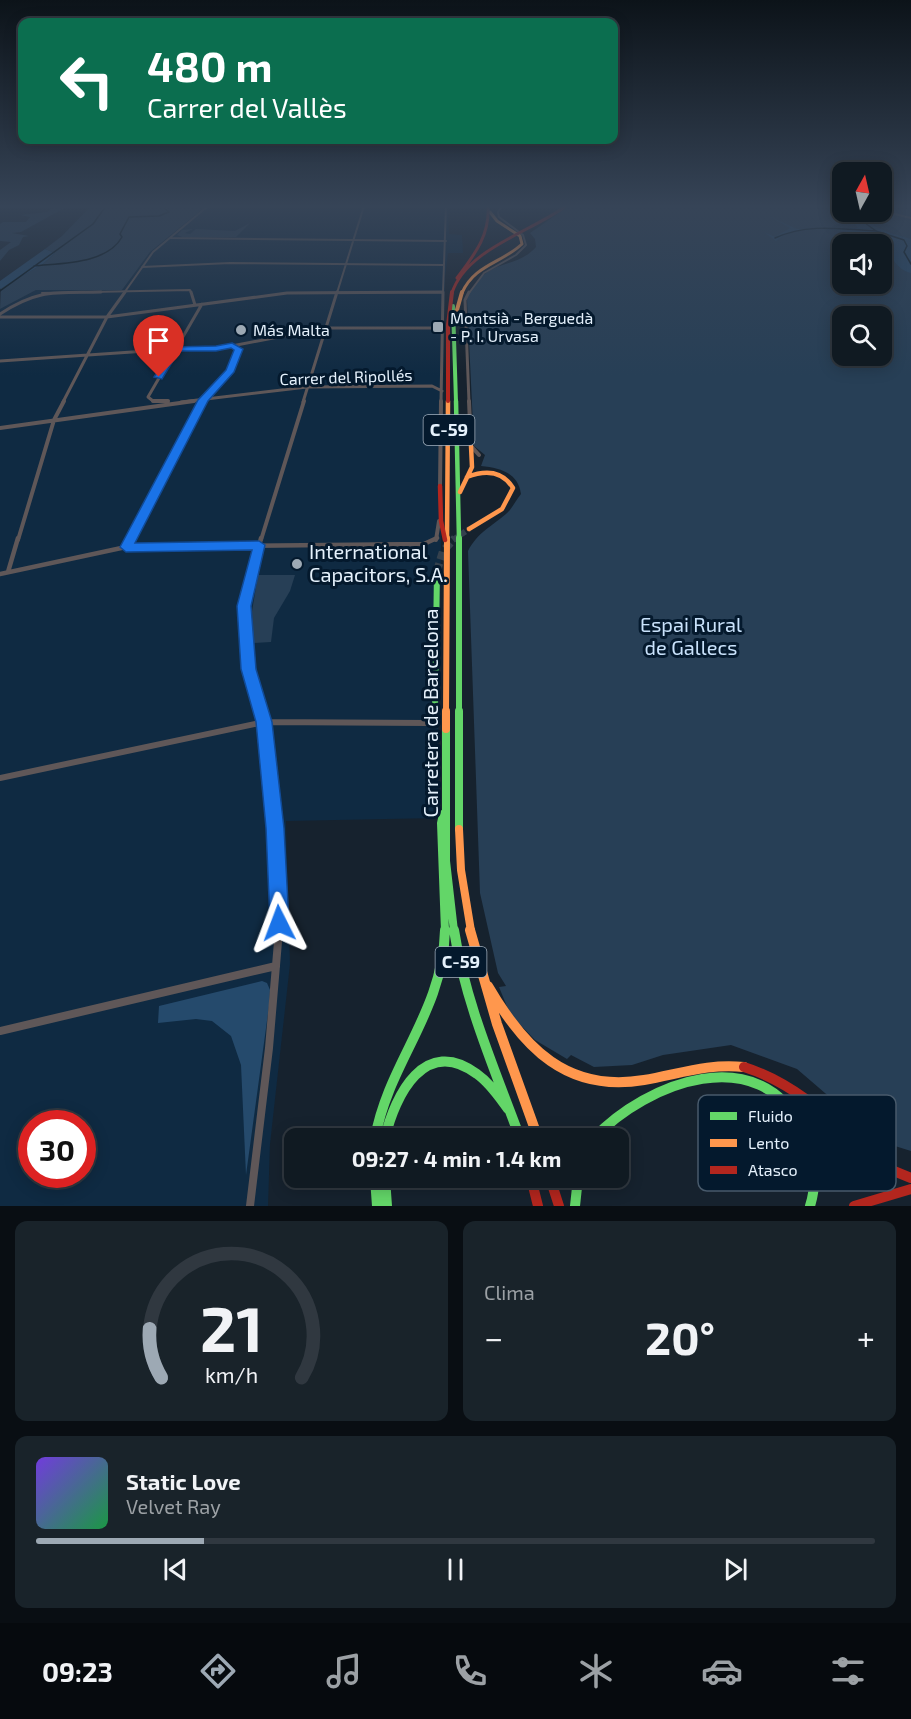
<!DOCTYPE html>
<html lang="es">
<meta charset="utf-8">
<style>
:root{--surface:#101a22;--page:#19232a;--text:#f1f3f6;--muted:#9ca1a5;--line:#303840;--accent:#9da9b4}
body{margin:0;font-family:"Exo 2",sans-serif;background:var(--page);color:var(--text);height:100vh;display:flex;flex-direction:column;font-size:22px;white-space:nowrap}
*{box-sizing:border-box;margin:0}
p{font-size:20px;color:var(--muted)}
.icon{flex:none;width:33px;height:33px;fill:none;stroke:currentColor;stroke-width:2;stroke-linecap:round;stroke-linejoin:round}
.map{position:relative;height:1206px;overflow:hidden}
.sheet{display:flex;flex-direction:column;gap:15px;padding:15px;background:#090e13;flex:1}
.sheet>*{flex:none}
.top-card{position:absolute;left:18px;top:18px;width:600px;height:126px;border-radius:12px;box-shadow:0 3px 15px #0003,0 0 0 2px var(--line);background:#0b6e4f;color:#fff;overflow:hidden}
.needle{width:39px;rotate:8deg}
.controls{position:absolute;left:832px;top:162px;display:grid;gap:12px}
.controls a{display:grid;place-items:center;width:60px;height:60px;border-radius:12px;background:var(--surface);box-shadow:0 3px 15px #0003,0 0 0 2px var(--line);font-size:30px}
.speed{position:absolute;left:18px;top:1110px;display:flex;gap:12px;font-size:30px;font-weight:700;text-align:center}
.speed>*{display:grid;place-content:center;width:78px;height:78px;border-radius:50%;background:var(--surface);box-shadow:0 3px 15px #0003,0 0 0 2px var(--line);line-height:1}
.speed .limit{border:9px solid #d22;background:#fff;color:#111}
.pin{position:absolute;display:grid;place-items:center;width:51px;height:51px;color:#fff;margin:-62px -26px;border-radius:50% 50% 50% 0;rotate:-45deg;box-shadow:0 0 6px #0007}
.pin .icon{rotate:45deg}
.me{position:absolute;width:66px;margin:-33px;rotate:357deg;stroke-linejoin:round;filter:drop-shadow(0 0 4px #0008)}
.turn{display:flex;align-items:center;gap:21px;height:126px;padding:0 30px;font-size:27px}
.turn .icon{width:78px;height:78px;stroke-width:2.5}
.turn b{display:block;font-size:42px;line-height:51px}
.big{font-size:45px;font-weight:700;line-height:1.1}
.sheet .widget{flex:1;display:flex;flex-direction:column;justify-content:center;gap:9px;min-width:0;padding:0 21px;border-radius:12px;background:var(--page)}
.sheet .dial{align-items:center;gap:0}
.dial svg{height:156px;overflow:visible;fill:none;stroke:var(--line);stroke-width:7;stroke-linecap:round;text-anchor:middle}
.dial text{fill:var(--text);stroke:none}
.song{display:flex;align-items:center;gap:18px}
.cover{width:72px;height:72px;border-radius:9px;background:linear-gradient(135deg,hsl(260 70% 55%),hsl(140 70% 35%))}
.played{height:6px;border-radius:3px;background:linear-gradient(90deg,var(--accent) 20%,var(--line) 20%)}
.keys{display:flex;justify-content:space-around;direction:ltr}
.heat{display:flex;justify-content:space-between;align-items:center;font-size:33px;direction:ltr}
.sheet .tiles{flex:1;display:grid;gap:15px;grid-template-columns:1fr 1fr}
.widget:last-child{grid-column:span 2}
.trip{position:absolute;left:284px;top:1128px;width:345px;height:60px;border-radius:12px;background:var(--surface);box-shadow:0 3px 15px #0003,0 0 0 2px var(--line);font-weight:700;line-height:60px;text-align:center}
.menu{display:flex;height:96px;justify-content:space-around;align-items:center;background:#060a0e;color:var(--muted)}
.menu .icon{width:42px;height:42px}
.menu .current{color:var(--accent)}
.menu b{font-size:27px;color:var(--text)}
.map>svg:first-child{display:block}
</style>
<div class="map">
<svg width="911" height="1206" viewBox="0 0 911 1206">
<rect width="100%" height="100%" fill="#16222e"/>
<path fill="#0f2a42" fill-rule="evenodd" d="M206 206H448L449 234 462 235 463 253H448L445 277 437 818 286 821 290 964 270 1144 268 1206H0V309L36 290H122L150 252ZM32 1124H82V1174H32Z"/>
<path fill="#273f56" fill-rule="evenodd" d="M56 206H68L21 232 12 233 29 236 23 237 19 245 9 250 0 261V250L11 242 0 241V224L3 222H26L30 217 20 215 47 212Z
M91 206H206L150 252 122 290H36L0 309 1 288 43 264 55 253 45 249 62 236Z
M569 206H843V212H882V206H911V1151L882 1142 797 1069 731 1045 663 1055 632 1065 594 1067 571 1055 567 1059 535 1040 510 1014 499 987 506 986 498 973 480 893 468 551C478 532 491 527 506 514 512 509 516 500 521 494 518 473 501 468 481 466L485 455 474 446 467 299C485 256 515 271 536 247L535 239 530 233ZM843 244H882V284H843ZM843 316H882V356H843Z
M250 223 236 237H182L177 235 182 230 193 229 185 233 190 234 196 229 235 231Z
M258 575H295L290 591 274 618 271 642 253 643 252 611Z"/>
<path fill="#254a6c" d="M834 206H843V212H859L872 225 890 233 911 239V273C900 271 892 260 888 250L892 243 890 241C860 235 802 217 776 241L764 232 775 237 790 228 769 216 797 229 858 228 850 217Z
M45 249 55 253 43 264 0 289V281Z
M262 981 267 983 270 990 269 1006 246 1175 241 1065 231 1036 212 1021 196 1019 158 1023 159 1006Z"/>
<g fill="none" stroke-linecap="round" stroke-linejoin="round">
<path stroke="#021117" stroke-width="1.5" d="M850 212 876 231 904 240 907 246 904 252 911 264
M775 238C808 223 841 229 876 231
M34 266C62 263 107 264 122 237L120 234 129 217 159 216 169 212 164 208 167 207
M0 291 93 224 106 206"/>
<path stroke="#35414d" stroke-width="6" stroke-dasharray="6 3" stroke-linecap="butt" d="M453 540 469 529"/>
<path stroke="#35414d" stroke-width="8" stroke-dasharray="8 4" stroke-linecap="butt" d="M437 571 443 551 455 538"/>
<path stroke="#5f5758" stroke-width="2" d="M882 211 911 218
M171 238 446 241
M142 267 230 263 443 265
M42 293 190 290 191 293
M124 293 153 252 208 206
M285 293 442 292
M337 293 364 206
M443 293 446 206
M469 293 484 273 516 255 526 245 523 235 499 217 498 212 502 206"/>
<path stroke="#5f5758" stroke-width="3" d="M191 292 195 305
M0 314C39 288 57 293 101 292
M0 317H107L287 293 442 292
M0 361 176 349H216L325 328H433L443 323
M168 401H153L148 397 202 304
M63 402 107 317 125 292
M181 402 307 387 432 386 442 391
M202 402 231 371 239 349 232 345
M303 402 337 292
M441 402 443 292
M469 402 465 300 469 292"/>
<path stroke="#5f5758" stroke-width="4" d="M153 401H168
M469 401 471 446 479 455
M0 428 194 401
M440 488 441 401
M18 540 54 420 64 401
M130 540 203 401
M261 540 304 401
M436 540 439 521"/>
<path stroke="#5f5758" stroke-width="4.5" d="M261 538 244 606 249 669 261 713
M126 547 131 538
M8 572 18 538
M0 574 126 547 424 544 437 538
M432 713 435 706"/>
<path stroke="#5f5758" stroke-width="6" d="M261 711 275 828 279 931
M0 778 264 722 428 723 433 711"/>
<path stroke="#5f5758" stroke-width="8" d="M0 1031 276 966
M250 1206 269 1048 279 930"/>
<path stroke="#63d668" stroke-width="4" d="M453 306 456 402"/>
<path stroke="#63d668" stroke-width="4.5" d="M456 401 459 540"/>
<path stroke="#63d668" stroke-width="6" d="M459 538V713
M435 706 437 571"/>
<path stroke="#63d668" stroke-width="8" d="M446 729V861L454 931
M443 814 441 823 445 931
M459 829V711"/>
<path stroke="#63d668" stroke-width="10" d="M454 930C465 1002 495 1070 520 1138
M375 1138C389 1061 443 1013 445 930
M385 1138C395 1095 425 1035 477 1074 490 1083 499 1097 508 1109
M594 1138C647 1082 760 1039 803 1130 815 1155 818 1180 810 1206
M375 1178 377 1206
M385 1178 387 1206
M575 1206 578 1178"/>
<path stroke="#ff974d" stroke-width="3" d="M462 293C474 265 502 263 522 244L520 236 497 221 490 212"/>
<path stroke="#ff974d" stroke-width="4" d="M455 317 462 292"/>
<path stroke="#ff974d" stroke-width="4.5" d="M467 477C485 470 502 470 513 488L502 509 469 529
M460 492 472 467 471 446
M447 540 448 401"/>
<path stroke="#ff974d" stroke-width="6" d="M446 713 447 538"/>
<path stroke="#ff974d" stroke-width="8" d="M446 729V711
M459 829 461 870 471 931"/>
<path stroke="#ff974d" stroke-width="10" d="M470 930 497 1024 538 1138
M488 986C524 1048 567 1093 644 1080 679 1074 709 1063 744 1067"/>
<path stroke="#b3261e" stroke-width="3" d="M457 278C474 255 490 236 488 206
M452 293C466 249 531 232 566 206"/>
<path stroke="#b3261e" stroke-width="4" d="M448 401V325L452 292"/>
<path stroke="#b3261e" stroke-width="4.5" d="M440 486 441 521 445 540"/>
<path stroke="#b3261e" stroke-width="10" d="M744 1067C798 1084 835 1123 876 1160L889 1169 911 1178
M531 1178 538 1206
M550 1178 559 1206
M854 1206 911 1189"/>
</g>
<linearGradient id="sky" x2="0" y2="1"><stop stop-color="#0c1319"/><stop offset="0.55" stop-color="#364457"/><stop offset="1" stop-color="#364457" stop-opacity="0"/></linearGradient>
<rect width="911" height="375" fill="url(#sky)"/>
<path fill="#1a73e8" stroke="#114b97" stroke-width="1.5" d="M232 343 243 349 234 372 208 401 135 543 259 541 265 545 251 606 256 669 272 722 284 828 289 923 286 930 279 933 272 930 270 923 266 828 256 722 241 669 237 606 252 550 126 552 120 547 198 400 226 370 234 350 231 348 216 351H179L162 379 154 377 173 347 216 346Z"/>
<g fill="#9da9b4" stroke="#04192d" stroke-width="2">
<rect x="432" y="321" width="12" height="12" rx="3"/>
<circle cx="241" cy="330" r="6"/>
<circle cx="297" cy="564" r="6"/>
</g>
<g text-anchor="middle" stroke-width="6" stroke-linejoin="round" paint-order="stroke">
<g font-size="16" fill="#e5f1fc" stroke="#04192d" text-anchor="start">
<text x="450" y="324">Montsià - Berguedà<tspan x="450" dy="18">- P. I. Urvasa</tspan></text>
<text x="253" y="336">Más Malta</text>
</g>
<g font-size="16" fill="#e5f1fc" stroke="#04192d">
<text transform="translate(346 377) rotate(-2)" y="6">Carrer del Ripollés</text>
</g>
<g fill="#04192d" stroke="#a2b0be" stroke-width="1.5">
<rect x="423.5" y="415" width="51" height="30" rx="4.5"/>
<rect x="435.5" y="947" width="51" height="30" rx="4.5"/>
</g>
<g font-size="18" font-weight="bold" fill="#e5f1fc">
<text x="449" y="436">C-59</text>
<text x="461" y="968">C-59</text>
</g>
<g font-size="20" fill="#e5f1fc" stroke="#04192d" text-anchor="start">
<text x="309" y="559">International<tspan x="309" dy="23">Capacitors, S.A.</tspan></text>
</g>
<g font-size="20" fill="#c9e2fb" stroke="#04192d">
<text x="691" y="632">Espai Rural<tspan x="691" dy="23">de Gallecs</tspan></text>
</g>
<g font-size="20" fill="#e5f1fc" stroke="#04192d">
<text transform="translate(431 713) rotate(-90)" y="7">Carretera de Barcelona</text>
</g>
</g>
<rect x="698" y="1095" width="198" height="96" rx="9" fill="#04192d" stroke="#485a6b" stroke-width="1.5"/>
<rect x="710" y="1112" width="27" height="8" fill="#63d668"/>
<rect x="710" y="1139" width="27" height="8" fill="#ff974d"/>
<rect x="710" y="1166" width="27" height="8" fill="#b3261e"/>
<g font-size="16" fill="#e5f1fc">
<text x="748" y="1122">Fluido</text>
<text x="748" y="1149">Lento</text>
<text x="748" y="1176">Atasco</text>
</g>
</svg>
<div class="controls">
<a><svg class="needle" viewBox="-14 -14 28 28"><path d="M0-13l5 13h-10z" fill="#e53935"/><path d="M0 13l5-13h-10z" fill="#9ca1a5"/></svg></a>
<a><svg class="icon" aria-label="sound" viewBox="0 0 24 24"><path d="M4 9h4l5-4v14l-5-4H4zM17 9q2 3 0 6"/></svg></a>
<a><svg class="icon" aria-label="search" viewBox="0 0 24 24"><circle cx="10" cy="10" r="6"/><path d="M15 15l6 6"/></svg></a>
</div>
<div class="speed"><div class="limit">30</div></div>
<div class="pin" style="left:159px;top:377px;background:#d93025"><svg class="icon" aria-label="arrive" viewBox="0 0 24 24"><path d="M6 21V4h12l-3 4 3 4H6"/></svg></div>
<svg class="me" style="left:279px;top:923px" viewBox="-20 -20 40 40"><path d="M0-17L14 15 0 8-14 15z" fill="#1a73e8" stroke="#fff" stroke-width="4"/></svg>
<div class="trip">09:27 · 4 min · 1.4 km</div>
<div class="top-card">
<div class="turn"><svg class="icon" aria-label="left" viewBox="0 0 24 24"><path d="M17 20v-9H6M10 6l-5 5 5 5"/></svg><div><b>480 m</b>Carrer del Vallès</div></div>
</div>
</div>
<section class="sheet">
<div class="tiles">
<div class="widget dial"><svg viewBox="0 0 100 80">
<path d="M14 69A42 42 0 1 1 86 69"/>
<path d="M14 69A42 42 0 0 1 8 44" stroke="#9da9b4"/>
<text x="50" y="56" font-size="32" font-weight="700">21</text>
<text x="50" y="72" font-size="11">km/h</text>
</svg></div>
<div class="widget"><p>Clima</p>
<div class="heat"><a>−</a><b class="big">20°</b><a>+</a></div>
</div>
<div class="widget">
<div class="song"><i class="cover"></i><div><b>Static Love</b><p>Velvet Ray</p></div></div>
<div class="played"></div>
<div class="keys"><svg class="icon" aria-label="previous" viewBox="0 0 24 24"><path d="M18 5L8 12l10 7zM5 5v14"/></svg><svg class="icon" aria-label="pause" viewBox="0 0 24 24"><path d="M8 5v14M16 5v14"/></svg><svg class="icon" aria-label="next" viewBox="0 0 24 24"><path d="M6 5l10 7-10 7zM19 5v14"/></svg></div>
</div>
</div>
</section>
<nav class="menu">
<b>09:23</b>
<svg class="icon current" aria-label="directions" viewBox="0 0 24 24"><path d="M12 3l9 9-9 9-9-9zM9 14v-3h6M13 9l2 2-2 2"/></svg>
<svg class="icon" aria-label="music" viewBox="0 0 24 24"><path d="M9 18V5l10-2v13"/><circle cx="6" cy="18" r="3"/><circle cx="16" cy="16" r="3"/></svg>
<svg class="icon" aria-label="phone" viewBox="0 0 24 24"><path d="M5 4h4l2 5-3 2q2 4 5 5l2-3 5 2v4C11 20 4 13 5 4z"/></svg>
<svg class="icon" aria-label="climate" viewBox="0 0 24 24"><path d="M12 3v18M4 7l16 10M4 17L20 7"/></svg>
<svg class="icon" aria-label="car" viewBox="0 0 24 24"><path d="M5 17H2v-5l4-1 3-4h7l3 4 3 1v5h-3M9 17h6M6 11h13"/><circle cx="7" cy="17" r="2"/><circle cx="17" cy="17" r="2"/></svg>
<svg class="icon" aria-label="filters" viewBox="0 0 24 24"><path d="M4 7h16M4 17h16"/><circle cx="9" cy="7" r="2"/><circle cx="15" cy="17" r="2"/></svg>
</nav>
